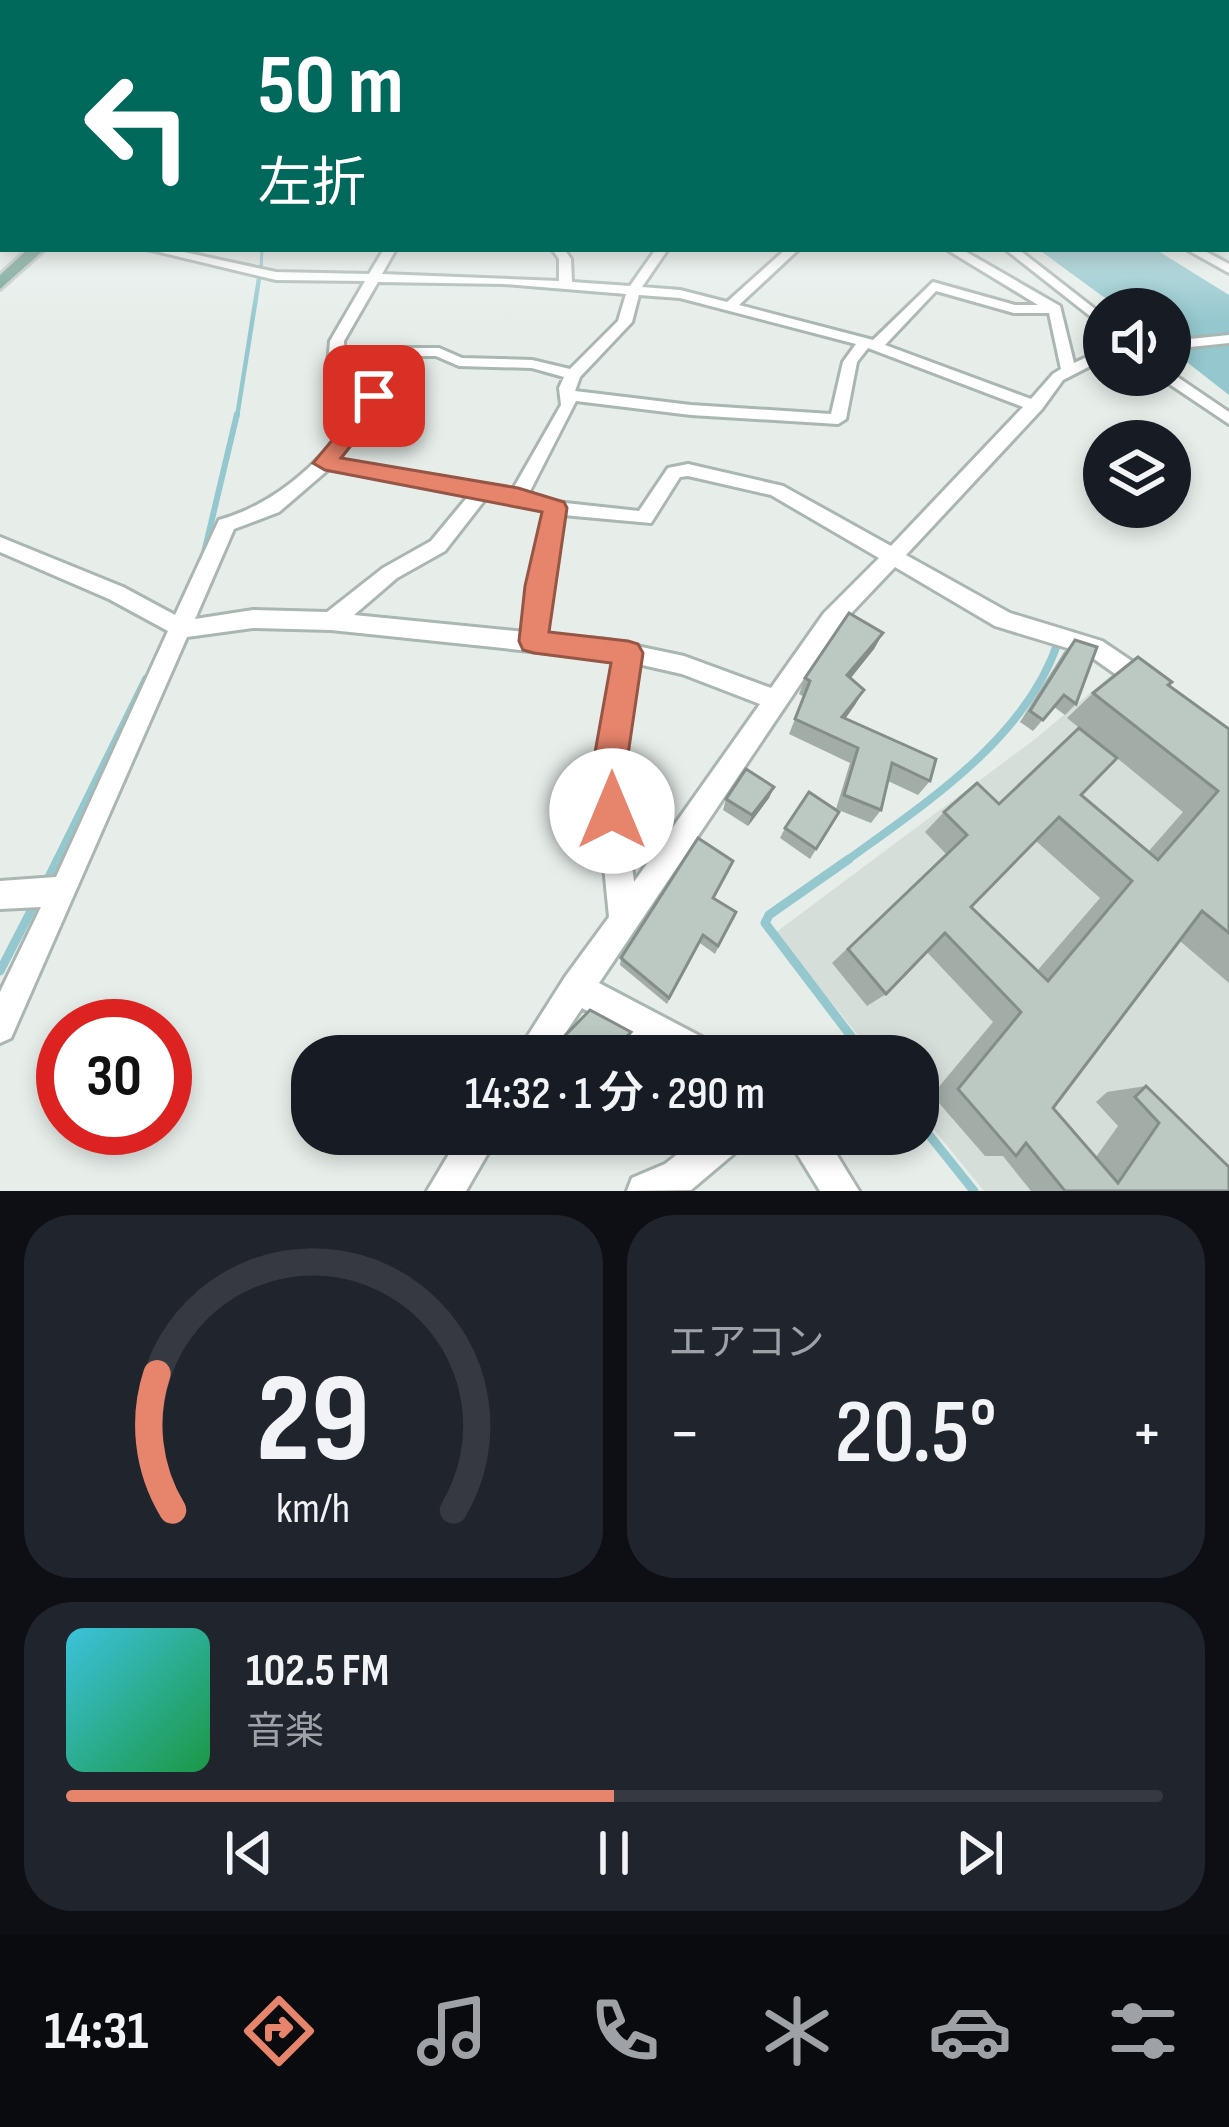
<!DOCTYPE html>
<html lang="ja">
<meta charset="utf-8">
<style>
:root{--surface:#171b24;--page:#20242c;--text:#f1f3f6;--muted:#9ea1a6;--line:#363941;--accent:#e7846c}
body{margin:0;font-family:"Sofia Sans Condensed","Noto Sans JP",sans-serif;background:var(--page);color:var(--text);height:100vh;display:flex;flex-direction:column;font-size:45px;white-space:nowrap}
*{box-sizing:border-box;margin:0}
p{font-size:39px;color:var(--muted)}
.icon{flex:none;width:66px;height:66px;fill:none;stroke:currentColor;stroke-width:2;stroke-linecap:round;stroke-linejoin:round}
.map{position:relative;height:1191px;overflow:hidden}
.panel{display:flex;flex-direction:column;gap:24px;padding:24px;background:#0d0f14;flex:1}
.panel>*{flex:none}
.banner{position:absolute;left:0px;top:0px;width:1230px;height:252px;box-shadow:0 6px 18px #0003;background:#00695c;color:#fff;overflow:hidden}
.controls{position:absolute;left:1083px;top:288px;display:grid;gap:24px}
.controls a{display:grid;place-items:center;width:108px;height:108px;border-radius:50%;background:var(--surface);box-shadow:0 6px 18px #0003;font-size:60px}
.speed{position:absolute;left:36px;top:999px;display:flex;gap:24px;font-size:60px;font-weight:700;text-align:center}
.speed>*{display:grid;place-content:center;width:156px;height:156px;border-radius:50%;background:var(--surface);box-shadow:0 6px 18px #0003;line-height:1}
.speed .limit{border:18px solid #d22;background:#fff;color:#111}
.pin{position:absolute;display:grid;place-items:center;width:102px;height:102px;color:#fff;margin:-51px;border-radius:24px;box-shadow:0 6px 18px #0006}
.me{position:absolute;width:132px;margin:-66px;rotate:0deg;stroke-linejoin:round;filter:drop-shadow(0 0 9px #0008)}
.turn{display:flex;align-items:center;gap:42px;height:252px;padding:0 60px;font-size:54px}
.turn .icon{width:156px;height:156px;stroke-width:2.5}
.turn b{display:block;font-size:84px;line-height:102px}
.big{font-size:90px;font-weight:600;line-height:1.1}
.panel .widget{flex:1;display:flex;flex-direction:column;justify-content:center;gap:18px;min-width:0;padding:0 42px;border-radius:48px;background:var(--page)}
.panel .dial{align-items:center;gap:0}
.dial svg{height:312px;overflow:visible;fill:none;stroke:var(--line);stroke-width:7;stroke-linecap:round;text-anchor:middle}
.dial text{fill:var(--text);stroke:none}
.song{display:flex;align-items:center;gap:36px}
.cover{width:144px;height:144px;border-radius:18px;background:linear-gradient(135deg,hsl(190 70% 55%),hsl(140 70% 35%))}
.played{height:12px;border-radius:6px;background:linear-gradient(90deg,var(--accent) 50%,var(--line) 50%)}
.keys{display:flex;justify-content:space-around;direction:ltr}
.heat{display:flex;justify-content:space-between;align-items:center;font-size:66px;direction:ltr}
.panel .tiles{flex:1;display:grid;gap:24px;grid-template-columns:1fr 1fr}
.widget:last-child{grid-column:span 2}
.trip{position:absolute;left:291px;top:1035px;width:648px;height:120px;border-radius:48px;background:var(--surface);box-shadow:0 6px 18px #0003;font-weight:600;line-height:120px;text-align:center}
.tabs{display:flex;height:192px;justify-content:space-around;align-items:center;background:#090b0e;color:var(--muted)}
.tabs .icon{width:84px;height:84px}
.tabs .current{color:var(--accent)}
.tabs b{font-size:54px;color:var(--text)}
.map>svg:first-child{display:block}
</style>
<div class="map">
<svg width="1229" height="1191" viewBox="0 0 1229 1191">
<rect width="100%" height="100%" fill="#e7eeea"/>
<path fill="#d5ded9" d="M1114 673 1229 758V1191H984L918 1110V1056H875L775 933 1035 739Z"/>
<path fill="#94c8ce" d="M1038 249H1155L1229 295V395L1170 349V309H1120Z"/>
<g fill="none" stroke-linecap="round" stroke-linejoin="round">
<path stroke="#94c8ce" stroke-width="3" d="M261 269 262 249"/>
<path stroke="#94c8ce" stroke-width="4.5" d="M237 417 261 266"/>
<path stroke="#94c8ce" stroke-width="6" d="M204 553 237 414"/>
<path stroke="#94c8ce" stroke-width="8" d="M56 862 146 679
M845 862C924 804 1026 739 1058 642"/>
<path stroke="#94c8ce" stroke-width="9" d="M849 859 769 915 765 923 866 1056
M46 883 58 859
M0 971 34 905
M918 1121 974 1191"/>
<defs>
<path id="minor" d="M1227 191H1229V197H1227Z
M0 201 3 202V208H0Z
M1227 214H1229V220H1227Z
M1227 236H1229V244H1227Z
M3 240V248L0 249V241Z
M147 249H170L276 272 369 274 384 249H396L382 274 559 281V259L552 249H564L571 259 572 282 630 286 656 249H668L642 287 680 290 727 302 786 249H799L739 305 873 340 933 282 1015 305H1038L946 249H961L1060 306 1074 363 1104 349V359L1063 380 1042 409 906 555 1010 613 1102 641 1154 676 1158 683 1154 690 1146 693 1138 690 1087 654 995 626 895 567 840 625 599 983 715 1044 719 1056H670L582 1008 550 1056H515L565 977 609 917 595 775 616 660 331 630 253 628 187 637 11 1038 0 1043V992L41 907 0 909V881L56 877 168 631 109 599 0 552V537L123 587 175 615 219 520C285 501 325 455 367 402L326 389 330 341 365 281 276 280ZM378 282 504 284 626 294 618 321 570 369 532 360 462 358 439 348H344V341ZM936 291 1014 313H1049L1061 369 1053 374 1031 399 885 345ZM639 295 680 298 856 344 843 362 831 414 691 405 575 391 580 377 632 322ZM868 348 1023 407 891 546 783 486 688 464 668 468 639 511 556 502 529 493 576 401 691 415 838 424 846 419 857 362ZM343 356H436L459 366 532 368 564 377 559 388 561 405 513 489 338 460 385 400 342 386ZM329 469 470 494 431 541 383 568 327 612 253 610 195 619 234 529 279 512ZM688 476 771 495 879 558 824 613 771 688 684 656 608 640 546 634 563 515 651 523 680 477ZM487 497 545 511 525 632 354 615 397 578 445 551ZM638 664 682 674 760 704 634 882 621 775Z
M1005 249H1018L1104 316V327Z
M1186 249H1201L1229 264V273Z
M1229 335V343L1170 349V341Z
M1170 372 1229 412V424L1156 375H1170Z
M461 1134H499L466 1191H427Z
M703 1134H749L743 1146 691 1190 627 1191 632 1178 665 1164Z
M785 1134H824L859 1191H820Z"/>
<path id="major" d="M28 249H45L0 289V275Z"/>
</defs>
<use href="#minor" stroke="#aab6b1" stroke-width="6"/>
<use href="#major" stroke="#c3c9c7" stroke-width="6"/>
<use href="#minor" fill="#fff" fill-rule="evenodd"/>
<use href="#major" fill="#6fa091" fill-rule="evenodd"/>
</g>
<path fill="#a2ada8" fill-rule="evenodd" d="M883 633 874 649 851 678 864 690 845 719 930 781 918 795 888 781 881 810 871 823 836 809 850 763 789 734 804 697 799 694 805 678Z
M1075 640 1076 704 1065 715 1054 707 1033 731 1020 722 1064 652Z
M1168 685 1229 729V983L1180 941 1053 1108 1096 1157 1118 1126 1096 1102 1107 1092 1146 1086 1229 1191H1031L1003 1156H985L932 1095 993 1022 927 952 886 994 867 1006 832 963 946 854 925 832 944 812 999 804 1103 747 1067 718 1093 693ZM1117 758 1183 812 1148 852 1081 795ZM1036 841 1100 898 1037 971 971 907Z
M774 787 769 798 748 826 723 810 726 799Z
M839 812 810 859 780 838 785 828Z
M733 861 714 898 736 912 715 954 700 943 667 1004 620 965 621 958Z"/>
<path fill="#848d88" d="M883 633 874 649 840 691 847 675Z
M864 690 855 705 835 733 842 717Z
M774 787 769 798 748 826 752 815Z
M631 1032 630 1040 614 1056H607Z"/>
<path fill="#bcc9c3" stroke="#848d88" stroke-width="3" fill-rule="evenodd" d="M0 155H3V182L0 183Z
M849 613 883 633 847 675 864 690 842 717 936 759 930 781 892 763 881 810 844 795 858 748 795 719 810 681 805 678Z
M1075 640 1097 647 1076 704 1064 695 1043 720 1030 711Z
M1138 657 1172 682 1168 685 1229 729V933L1202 911 1053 1108 1118 1183 1159 1123 1135 1097 1146 1086 1229 1167V1191H1065L1026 1143 1016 1156 958 1089 1021 1012 945 933 886 994 848 949 967 835 944 812 977 783 999 804 1079 728 1117 758 1081 795 1158 860 1218 791 1093 693ZM1059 817 1132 881 1048 981 971 907Z
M746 769 774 787 752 815 726 799Z
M809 792 839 812 816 849 785 828Z
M698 838 733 861 713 898 736 912 718 946 703 935 669 998 621 958Z
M590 1010 631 1032 607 1056H545Z"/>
<linearGradient id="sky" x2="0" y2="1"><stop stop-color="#86bcde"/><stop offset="0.48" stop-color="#f4f7f6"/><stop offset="1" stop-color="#f4f7f6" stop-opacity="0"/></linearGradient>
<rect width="1229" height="322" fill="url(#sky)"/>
<path fill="#e7846c" stroke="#965646" stroke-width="3" d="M374 390 387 400 341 458 518 488 564 502 567 508 549 632 628 641 638 644 643 653 625 775 629 811 624 823 612 828 600 823 591 775 611 663 534 653 523 650 519 641 525 586 542 512 325 470 313 463 366 400 367 392Z"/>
</svg>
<div class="controls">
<a><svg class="icon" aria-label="sound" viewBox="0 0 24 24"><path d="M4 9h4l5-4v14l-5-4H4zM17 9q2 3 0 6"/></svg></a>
<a><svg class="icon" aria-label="layers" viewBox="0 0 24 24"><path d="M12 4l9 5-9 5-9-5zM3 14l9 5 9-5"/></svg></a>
</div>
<div class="speed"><div class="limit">30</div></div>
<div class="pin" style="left:374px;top:396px;background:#d93025"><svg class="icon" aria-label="arrive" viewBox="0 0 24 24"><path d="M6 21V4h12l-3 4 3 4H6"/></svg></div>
<svg class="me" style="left:612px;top:811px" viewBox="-20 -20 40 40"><circle r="19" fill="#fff"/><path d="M0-13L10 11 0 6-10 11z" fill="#e7846c"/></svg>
<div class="trip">14:32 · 1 分 · 290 m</div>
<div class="banner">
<div class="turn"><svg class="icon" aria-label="left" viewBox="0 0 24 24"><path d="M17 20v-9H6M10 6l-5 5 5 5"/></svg><div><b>50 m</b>左折</div></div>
</div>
</div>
<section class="panel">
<div class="tiles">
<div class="widget dial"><svg viewBox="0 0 100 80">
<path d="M14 69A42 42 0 1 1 86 69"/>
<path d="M14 69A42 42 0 0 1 10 34" stroke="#e7846c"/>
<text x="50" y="56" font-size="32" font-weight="700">29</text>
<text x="50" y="72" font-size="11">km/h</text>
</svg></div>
<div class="widget"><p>エアコン</p>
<div class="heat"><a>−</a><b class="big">20.5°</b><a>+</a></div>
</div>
<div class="widget">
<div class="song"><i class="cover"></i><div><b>102.5 FM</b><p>音楽</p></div></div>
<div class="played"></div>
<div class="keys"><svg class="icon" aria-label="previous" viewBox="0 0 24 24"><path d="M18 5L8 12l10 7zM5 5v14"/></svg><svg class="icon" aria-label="pause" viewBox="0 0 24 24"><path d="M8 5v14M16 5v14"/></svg><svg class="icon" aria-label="next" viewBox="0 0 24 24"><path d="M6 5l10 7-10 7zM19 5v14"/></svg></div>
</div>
</div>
</section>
<nav class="tabs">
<b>14:31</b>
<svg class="icon current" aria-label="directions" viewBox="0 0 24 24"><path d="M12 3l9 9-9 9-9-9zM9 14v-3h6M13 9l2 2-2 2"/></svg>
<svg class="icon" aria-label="music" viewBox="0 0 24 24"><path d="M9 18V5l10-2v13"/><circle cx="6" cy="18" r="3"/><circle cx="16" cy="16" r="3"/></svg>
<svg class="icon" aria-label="phone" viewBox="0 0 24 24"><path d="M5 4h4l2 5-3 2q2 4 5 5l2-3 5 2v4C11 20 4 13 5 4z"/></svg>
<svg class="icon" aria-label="climate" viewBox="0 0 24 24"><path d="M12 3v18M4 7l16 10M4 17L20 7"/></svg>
<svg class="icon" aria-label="car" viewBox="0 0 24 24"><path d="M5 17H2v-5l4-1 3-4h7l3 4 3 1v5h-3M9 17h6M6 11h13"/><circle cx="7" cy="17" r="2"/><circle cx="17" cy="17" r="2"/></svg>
<svg class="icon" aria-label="filters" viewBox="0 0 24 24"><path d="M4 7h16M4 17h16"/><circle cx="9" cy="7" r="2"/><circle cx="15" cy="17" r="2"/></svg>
</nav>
